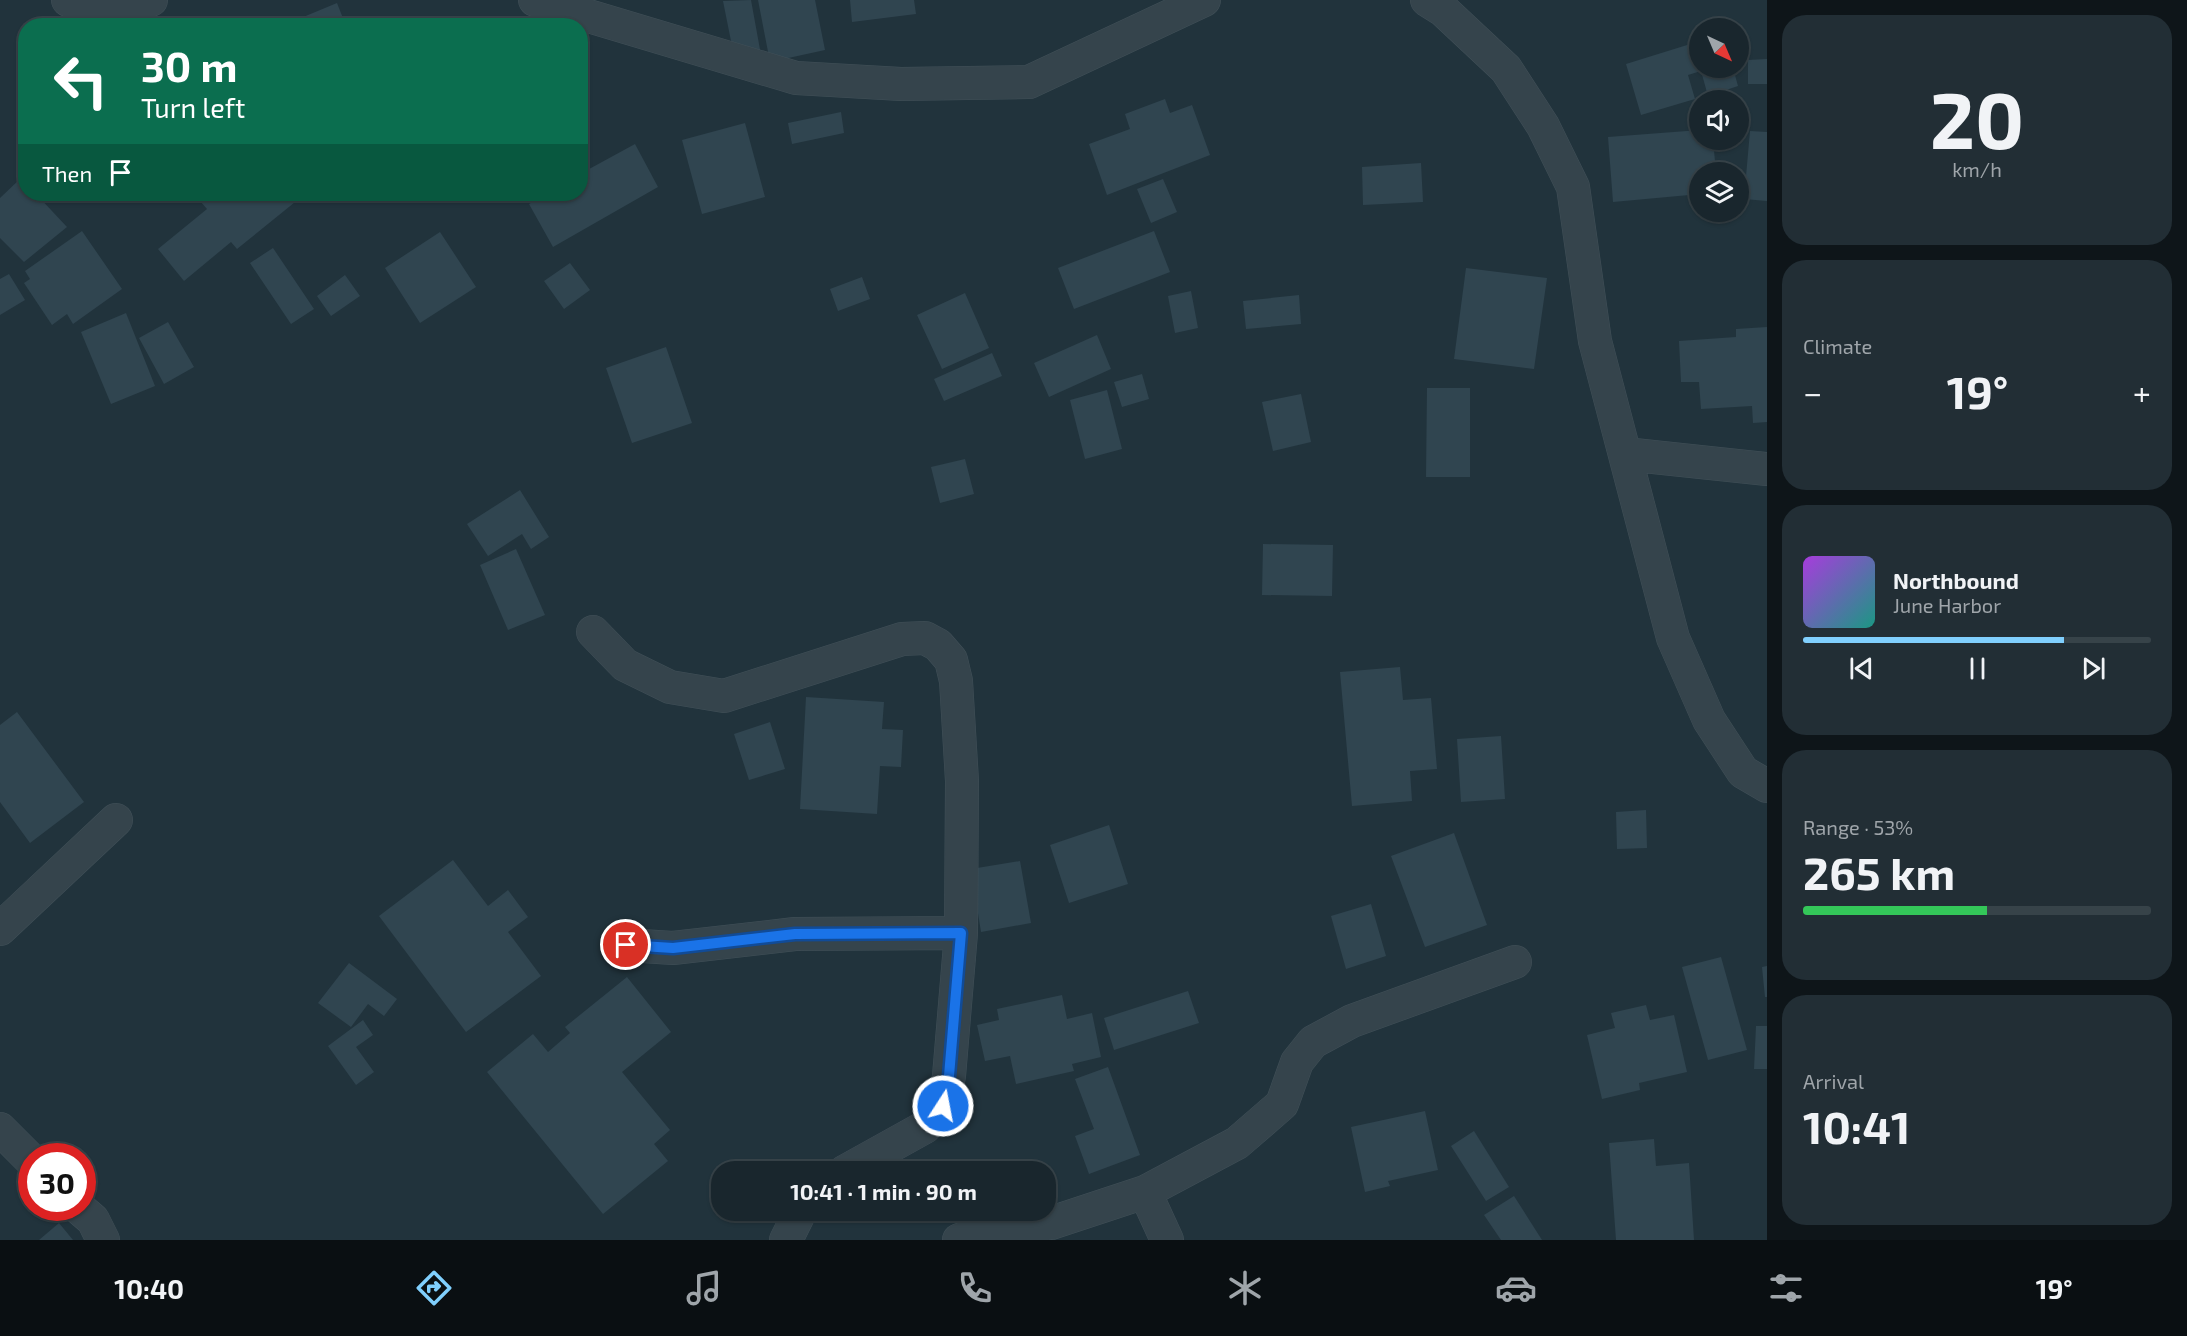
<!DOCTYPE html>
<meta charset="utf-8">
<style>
:root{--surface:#19262d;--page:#222e35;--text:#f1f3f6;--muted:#9fa5aa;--line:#374349;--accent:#80cffd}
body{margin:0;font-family:"Exo 2",sans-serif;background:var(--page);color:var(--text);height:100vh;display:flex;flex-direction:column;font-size:22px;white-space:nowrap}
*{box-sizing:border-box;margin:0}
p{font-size:20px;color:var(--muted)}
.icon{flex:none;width:33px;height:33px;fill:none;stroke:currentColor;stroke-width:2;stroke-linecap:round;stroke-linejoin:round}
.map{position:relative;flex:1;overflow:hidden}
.drawer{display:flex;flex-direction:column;gap:15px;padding:15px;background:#0e1519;width:420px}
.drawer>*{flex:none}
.hud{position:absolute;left:18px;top:18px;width:570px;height:183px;border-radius:24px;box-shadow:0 2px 4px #0004,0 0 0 2px var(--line);background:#0b6e4f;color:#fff;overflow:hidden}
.needle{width:39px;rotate:136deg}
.fabs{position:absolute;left:1689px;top:18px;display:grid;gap:12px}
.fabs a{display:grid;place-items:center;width:60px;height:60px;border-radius:50%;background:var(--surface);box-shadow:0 2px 4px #0004,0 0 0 2px var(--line);font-size:30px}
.speed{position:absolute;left:18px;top:1143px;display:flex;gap:12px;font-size:30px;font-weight:700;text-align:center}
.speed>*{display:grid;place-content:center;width:78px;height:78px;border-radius:50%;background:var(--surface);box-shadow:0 2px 4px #0004,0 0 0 2px var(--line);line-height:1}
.speed .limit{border:9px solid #d22;background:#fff;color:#111}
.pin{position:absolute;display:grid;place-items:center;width:51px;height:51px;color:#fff;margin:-26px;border:3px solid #fff;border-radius:50%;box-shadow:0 2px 6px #0007}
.me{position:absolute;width:66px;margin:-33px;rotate:11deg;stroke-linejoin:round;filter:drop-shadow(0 0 4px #0008)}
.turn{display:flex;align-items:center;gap:21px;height:126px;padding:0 24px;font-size:27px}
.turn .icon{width:78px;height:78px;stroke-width:2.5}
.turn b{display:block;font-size:42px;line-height:51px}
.then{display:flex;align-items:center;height:57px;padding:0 24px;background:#0003;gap:12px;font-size:22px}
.big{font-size:45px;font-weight:700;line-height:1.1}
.drawer .tile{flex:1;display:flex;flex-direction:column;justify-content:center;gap:9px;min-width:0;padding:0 21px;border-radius:24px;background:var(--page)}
.drawer .dial{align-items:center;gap:0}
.dial b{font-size:78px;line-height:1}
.song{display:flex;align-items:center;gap:18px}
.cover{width:72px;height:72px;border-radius:9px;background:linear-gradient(135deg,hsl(280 70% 55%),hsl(170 70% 35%))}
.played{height:6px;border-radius:3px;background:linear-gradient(90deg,var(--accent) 75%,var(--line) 75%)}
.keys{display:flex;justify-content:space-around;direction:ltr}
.heat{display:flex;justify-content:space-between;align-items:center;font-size:33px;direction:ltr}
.charge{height:9px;border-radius:4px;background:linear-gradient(90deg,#34c759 53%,var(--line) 0)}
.trip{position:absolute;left:711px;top:1161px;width:345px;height:60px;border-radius:24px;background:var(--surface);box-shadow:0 2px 4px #0004,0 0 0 2px var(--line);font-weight:700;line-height:60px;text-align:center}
.tabs{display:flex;height:96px;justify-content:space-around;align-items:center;background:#0a0f12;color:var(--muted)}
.tabs .icon{width:42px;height:42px}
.tabs .selected{color:var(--accent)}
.tabs b{font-size:27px;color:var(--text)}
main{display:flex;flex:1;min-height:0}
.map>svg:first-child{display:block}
</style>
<main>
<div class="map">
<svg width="1767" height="1240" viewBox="0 0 1767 1240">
<rect width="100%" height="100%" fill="#21333c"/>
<path fill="#304550" d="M751 0 761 55 733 51 723 1Z
M758 0H815L825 50 770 62Z
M850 0H914L916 14 852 22Z
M337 3 346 26H284V25Z
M1700 41V68H1733L1738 86 1708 96 1701 71 1688 75 1695 99 1641 115 1626 64Z
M1767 59V84H1748V60Z
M1165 99 1170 113 1192 105 1210 155 1107 195 1089 144 1130 129 1125 114Z
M841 112 844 133 792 144 788 123Z
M745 123 765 197 702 214 682 140Z
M1700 130V140H1713L1716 172H1700V194L1613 202 1608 137Z
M1750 131 1767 132V201L1744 199Z
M635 144 658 187 553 247 529 204 547 194H580V174Z
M1421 163 1423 202 1363 205 1362 167Z
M21 178 26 182V194H36L67 227 24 262 0 238V198Z
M1163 179 1177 212 1151 223 1137 189Z
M194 194H305L237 249 231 242 184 281 158 249 207 209Z
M82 231 122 289 73 324 67 314 52 325 24 283 30 279 25 271Z
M1154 231 1170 272 1074 309 1058 268Z
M440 232 476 287 420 323 385 268Z
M273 248 314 309 291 324 250 263Z
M570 263 590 290 564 309 544 281Z
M1466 268 1547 278 1534 369 1454 359Z
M9 274 25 300 0 315V279Z
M345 275 360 296 331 316 317 296Z
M862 277 870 299 838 311 830 289Z
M1191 291 1198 328 1175 333 1168 296Z
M965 293 989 348 942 369 917 315Z
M1299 295 1301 324 1246 329 1243 301Z
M126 313 155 386 111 404 81 332Z
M168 322 194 367 164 384 139 338Z
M1767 327V422L1753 423 1752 406 1701 409 1699 382H1681L1679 341 1736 337V329Z
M1097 335 1111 369 1049 397 1034 363Z
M666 347 692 423 632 443 606 368Z
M992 353 1002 376 944 401 934 379Z
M1142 374 1149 399 1122 407 1114 382Z
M1427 388H1470V477H1426Z
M1107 390 1122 449 1085 459 1070 400Z
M1301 394 1311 442 1273 451 1262 402Z
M965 459 974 494 940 503 931 467Z
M520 490 549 537 531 549 522 534 488 556 467 524Z
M1263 544 1333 545 1332 596 1262 595Z
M516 549 545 615 508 630 480 565Z
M1400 667 1403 700 1431 698 1437 769 1410 771 1412 801 1352 806 1340 672Z
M806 697 884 702 882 729 903 730 901 767 880 766 877 814 800 809Z
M17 712 84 802 30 843 0 802V725Z
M770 722 785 769 749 780 734 734Z
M1501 736 1505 799 1461 802 1457 739Z
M1646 810 1647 848 1617 849 1616 812Z
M1109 825 1128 884 1069 903 1050 845Z
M1454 833 1487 925 1425 947 1391 856Z
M453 860 488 906 508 890 528 917 508 932 541 976 466 1032 379 916Z
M1020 861 1031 923 981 932 971 869Z
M1371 904 1386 956 1346 969 1331 916Z
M1721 957 1747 1050 1708 1060 1682 967Z
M349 963 397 999 384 1016 368 1004 351 1027 318 1003Z
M1767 966V997H1765L1762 967Z
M627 977 671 1032 622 1072 670 1130 654 1144 668 1161 603 1214 487 1072 533 1034 548 1052 570 1033 565 1027Z
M1188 991 1199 1023 1114 1050 1104 1018Z
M1062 995 1067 1019 1092 1013 1101 1057 1072 1064 1074 1071 1016 1084 1010 1056 985 1061 977 1025 999 1020 997 1009Z
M1646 1005 1650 1020 1674 1015 1687 1072 1639 1083 1640 1090 1602 1099 1587 1035 1615 1028 1611 1013Z
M363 1020 373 1035 356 1047 374 1072 356 1085 328 1046Z
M1756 1026H1767V1069H1754Z
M1108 1067 1140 1155 1089 1174 1075 1136 1094 1129 1075 1079Z
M1425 1111 1438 1170 1388 1181 1390 1186 1365 1192 1351 1127Z
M1474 1131 1509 1187 1486 1201 1451 1146Z
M1654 1139 1656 1166 1689 1163 1694 1240H1616L1609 1143Z
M1514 1196 1542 1240H1501L1484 1215Z
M59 1223 73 1240H39Z"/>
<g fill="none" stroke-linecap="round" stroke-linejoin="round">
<defs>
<path id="minor" d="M68 0 106 14 151 0
M535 0 796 78 901 84 1029 82 1204 0
M1427 0 1443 10 1506 69 1543 126 1573 187 1595 341 1673 638 1709 720 1743 772 1767 786
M1625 454 1767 469
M593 632 625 665 670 687 724 696 902 639 925 638 938 645 951 660 956 681 962 781 961 933 949 1076 943 1106 925 1127 844 1172
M0 929 116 820
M626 945 673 948 795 934 961 933
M0 1129 32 1161
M1145 1192 1167 1240
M79 1208 93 1220 103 1240
M786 1240 801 1210
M959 1240 982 1232 1051 1223 1145 1192 1237 1143 1282 1104 1297 1062 1313 1042 1352 1021 1515 962"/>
</defs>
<use href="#minor" stroke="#415058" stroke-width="34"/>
<use href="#minor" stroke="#35444c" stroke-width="33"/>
</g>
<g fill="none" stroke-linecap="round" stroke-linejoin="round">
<defs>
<path id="route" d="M626 945 673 948 795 934 961 933 949 1076 943 1106"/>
</defs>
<use href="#route" stroke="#114b97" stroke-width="15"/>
<use href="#route" stroke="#1a73e8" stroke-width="10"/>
</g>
</svg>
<div class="fabs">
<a><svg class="needle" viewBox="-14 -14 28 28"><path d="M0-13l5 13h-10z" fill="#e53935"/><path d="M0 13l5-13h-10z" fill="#9fa5aa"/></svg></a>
<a><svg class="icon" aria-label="sound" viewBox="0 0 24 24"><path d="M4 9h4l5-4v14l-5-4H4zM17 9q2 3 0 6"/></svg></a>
<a><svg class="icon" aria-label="layers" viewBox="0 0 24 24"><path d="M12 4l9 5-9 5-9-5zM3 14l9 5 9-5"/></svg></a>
</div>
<div class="speed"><div class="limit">30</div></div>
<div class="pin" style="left:626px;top:945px;background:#d93025"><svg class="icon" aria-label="arrive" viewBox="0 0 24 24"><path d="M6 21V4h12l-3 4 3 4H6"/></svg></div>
<svg class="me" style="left:943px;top:1106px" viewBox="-20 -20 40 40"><circle r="17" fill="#1a73e8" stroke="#fff" stroke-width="3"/><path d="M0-11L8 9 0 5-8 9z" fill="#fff"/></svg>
<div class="trip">10:41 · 1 min · 90 m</div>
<div class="hud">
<div class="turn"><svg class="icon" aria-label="left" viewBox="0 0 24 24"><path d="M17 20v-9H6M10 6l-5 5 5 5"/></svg><div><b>30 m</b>Turn left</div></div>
<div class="then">Then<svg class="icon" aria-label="arrive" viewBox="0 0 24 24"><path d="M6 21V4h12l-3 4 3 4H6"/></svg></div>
</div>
</div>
<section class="drawer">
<div class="tile dial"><b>20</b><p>km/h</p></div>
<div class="tile"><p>Climate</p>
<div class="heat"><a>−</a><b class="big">19°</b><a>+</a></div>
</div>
<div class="tile">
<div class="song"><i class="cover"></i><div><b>Northbound</b><p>June Harbor</p></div></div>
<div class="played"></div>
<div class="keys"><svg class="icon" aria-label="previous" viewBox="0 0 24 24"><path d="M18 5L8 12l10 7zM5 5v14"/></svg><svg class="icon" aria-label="pause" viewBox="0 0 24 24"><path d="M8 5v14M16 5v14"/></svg><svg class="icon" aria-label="next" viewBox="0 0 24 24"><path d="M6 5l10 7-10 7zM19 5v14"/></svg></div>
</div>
<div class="tile"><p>Range · 53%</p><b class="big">265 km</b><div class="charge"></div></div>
<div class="tile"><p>Arrival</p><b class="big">10:41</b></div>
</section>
</main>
<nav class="tabs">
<b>10:40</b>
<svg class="icon selected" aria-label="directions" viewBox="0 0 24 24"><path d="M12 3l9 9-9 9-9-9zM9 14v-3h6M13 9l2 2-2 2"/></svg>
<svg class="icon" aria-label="music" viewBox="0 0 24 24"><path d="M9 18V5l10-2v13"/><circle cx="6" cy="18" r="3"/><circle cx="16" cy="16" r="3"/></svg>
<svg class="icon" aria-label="phone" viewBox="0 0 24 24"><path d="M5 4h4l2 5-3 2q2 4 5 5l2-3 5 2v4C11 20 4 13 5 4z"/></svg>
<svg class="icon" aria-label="climate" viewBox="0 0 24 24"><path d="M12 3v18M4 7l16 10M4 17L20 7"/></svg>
<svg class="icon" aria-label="car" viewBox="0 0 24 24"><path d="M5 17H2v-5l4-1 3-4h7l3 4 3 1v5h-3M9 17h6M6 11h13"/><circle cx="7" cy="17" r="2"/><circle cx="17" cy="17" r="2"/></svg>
<svg class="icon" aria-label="filters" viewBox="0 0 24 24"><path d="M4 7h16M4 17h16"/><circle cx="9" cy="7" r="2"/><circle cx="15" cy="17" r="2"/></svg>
<b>19°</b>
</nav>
